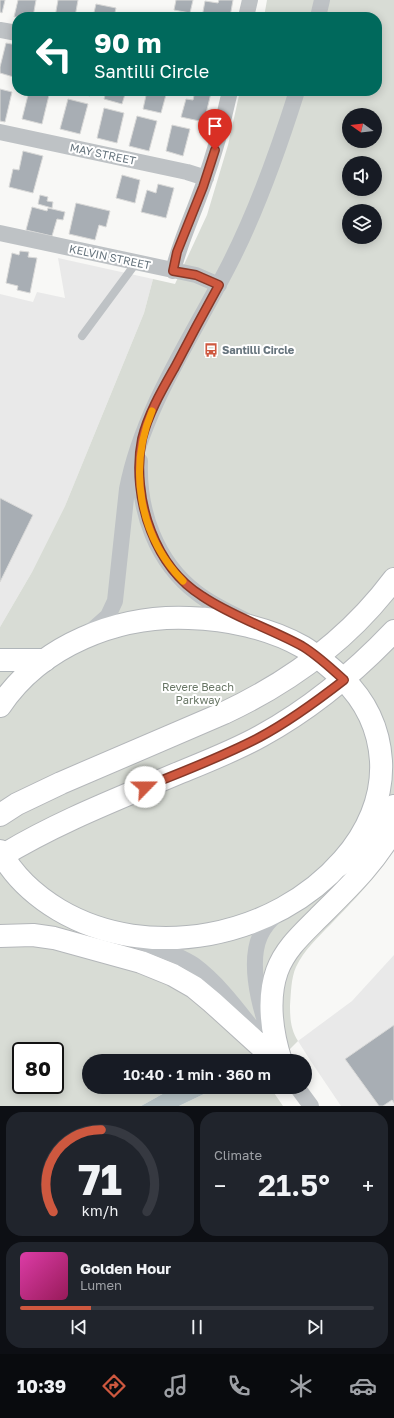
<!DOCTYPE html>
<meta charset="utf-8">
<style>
:root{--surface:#171b24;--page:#20242c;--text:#f1f3f6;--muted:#9ea1a6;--line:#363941;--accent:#ce583f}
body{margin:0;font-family:"Golos Text",sans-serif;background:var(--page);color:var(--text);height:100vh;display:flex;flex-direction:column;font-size:15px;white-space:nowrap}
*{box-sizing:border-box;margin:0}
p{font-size:13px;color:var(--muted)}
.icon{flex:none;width:22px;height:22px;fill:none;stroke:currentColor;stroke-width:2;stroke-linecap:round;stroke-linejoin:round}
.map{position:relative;height:1106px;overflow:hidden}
.details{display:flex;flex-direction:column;gap:6px;padding:6px;background:#0d0f14;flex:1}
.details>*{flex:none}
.hud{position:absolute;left:12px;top:12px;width:370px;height:84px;border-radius:16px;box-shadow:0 2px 10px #0003;background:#00695c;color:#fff;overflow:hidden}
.needle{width:26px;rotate:284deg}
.fabs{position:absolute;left:342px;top:108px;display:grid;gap:8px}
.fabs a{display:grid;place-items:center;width:40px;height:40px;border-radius:50%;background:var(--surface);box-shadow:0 2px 10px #0003;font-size:20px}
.speed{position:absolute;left:12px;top:1042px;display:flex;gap:8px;font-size:20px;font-weight:700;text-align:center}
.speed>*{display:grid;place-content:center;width:52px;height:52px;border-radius:50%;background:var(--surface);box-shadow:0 2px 10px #0003;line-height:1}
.speed .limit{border:2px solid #111;border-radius:6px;background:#fff;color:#111}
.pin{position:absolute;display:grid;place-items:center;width:34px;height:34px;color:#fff;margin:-41px -17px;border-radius:50% 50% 50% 0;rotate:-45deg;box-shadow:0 0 4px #0007}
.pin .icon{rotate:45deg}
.me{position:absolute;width:44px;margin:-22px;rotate:67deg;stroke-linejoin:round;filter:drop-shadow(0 0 3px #0008)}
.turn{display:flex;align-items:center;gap:14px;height:84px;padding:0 16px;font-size:18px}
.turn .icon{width:52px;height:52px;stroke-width:2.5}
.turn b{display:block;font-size:28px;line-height:34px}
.big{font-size:30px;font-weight:600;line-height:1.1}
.details .tile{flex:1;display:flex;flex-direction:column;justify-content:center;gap:6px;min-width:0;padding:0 14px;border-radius:16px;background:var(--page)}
.details .dial{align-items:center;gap:0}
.dial svg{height:104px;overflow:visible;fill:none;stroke:var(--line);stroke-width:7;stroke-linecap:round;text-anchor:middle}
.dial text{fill:var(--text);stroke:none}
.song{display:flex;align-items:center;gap:12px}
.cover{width:48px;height:48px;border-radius:6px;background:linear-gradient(135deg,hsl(320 70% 55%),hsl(330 70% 35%))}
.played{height:4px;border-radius:2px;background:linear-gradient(90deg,var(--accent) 20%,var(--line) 20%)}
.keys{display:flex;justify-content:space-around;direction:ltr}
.heat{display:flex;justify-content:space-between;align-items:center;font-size:22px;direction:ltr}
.details .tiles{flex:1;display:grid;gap:6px;grid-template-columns:1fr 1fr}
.tile:last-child{grid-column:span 2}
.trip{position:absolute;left:82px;top:1054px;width:230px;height:40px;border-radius:20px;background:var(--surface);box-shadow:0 2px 10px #0003;font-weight:600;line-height:40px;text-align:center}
.tabs{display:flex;height:64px;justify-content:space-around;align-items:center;background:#090b0e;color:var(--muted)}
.tabs .icon{width:28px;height:28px}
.tabs .current{color:var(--accent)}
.tabs b{font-size:18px;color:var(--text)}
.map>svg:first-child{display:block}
</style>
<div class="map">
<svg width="394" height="1106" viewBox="0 0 394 1106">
<rect width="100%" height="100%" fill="#f8f8f6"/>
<path fill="#e9e9e9" d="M58 258 153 279 144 313 65 506 32 572 0 627V294L33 302 37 292 65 298Z
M394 955V1106H341L310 1060 298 1041 352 1001Z"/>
<path fill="#d8dcd5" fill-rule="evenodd" d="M267 0H394V849C380 874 351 903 331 924 319 936 304 950 296 967 291 978 291 993 290 1006 290 1019 291 1030 298 1041L278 1061H89V1087H175L141 1106H0V627L32 572 65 506 144 313 153 279 175 284 207 215 228 145 240 91H377V17H264ZM349 115H375V141H349ZM349 163H375V189H349ZM349 211H375V237H349ZM21 1051H55V1085H21Z
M213 1087H270L283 1106H179L204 1094Z"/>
<path fill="#b6c2c5" d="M175 1087H213L204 1094 179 1106H141Z"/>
<path fill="#a8aeb4" stroke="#d9d9d8" d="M0 0H5L2 13 0 12Z
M18 0H36L33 17H14Z
M58 0H78L75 17H55Z
M176 0H193L190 13 174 10Z
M219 0H233L230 17H202L205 1 218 3Z
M96 4 116 8 114 17H93Z
M6 43 17 45V78L0 73V67Z
M0 89 12 92 5 122 0 121Z
M29 91H35L49 95 42 124 22 119Z
M72 91H92L90 96Z
M106 91H126L122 104 104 99Z
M147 91H167L161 113 143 109Z
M195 91 211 93 204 122 181 117 186 99 193 100Z
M68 99 88 104 80 134 60 129Z
M104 108 124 113 117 143 97 138Z
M137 116 157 121 149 151 129 146Z
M172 125 190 129 183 156 166 151Z
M23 151 43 156 33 193 9 187 13 169 19 170Z
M122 175 140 180 135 203 116 198Z
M158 184 174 188 166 218 141 212 147 190 156 193Z
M40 195 48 197 47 201 53 202 52 208 38 204Z
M76 203 110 211 106 227 99 225 95 240 69 234Z
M32 207 47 211 48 208 65 212 63 220 57 219 52 236 26 230Z
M20 251 29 252 28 257 37 258 30 293 17 290 18 286 6 283 12 253 19 255Z
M0 498 33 515 0 582Z
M394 1025V1103L392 1100 383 1106H379L345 1059Z"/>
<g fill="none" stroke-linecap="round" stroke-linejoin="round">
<defs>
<path id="secondary" d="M0 660H45"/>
<path id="primary" d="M0 706C41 645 118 615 189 618 227 619 270 628 303 647 318 656 330 667 342 678 366 701 379 728 381 761 383 798 367 833 343 860 275 938 149 963 59 910 34 895 14 877 0 851"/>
<path id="highway" d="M0 815 17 804 61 783 224 713C290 682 350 638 394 579
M0 857C57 822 120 798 181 772 208 761 236 750 261 736 312 708 354 673 394 631
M338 866 368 839 394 806
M0 936 33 935 54 938 141 962 173 975 194 987 212 1002 277 1061
M281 1061C272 1034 267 999 277 971 285 949 302 934 318 918 346 890 375 863 394 828"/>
</defs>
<use href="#secondary" stroke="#b0b6ba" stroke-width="24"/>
<use href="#primary" stroke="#b2b6b9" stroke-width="24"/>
<use href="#highway" stroke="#b4b7ba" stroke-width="24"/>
<path stroke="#bec2c5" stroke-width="8" d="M82 336 136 263"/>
<path stroke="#bec2c5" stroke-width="16" d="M246 17 250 0
M318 17 322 0
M0 30 17 33
M0 132 187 172 206 178
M0 233 196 275 219 285
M173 271C180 241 193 215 203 186 214 155 223 123 230 91
M140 461C138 511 156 562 197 593 211 604 228 612 245 620
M90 632 108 616 115 601 127 489C143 407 193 336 230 263 257 210 279 148 297 91
M139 941C158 948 177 954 194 965 217 982 235 1006 253 1029
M266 1024C258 1000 249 961 260 936 264 927 271 919 279 912
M297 1087 311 1106"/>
<use href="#secondary" stroke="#fff" stroke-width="22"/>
<use href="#primary" stroke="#fff" stroke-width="22"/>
<use href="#highway" stroke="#fff" stroke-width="22"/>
</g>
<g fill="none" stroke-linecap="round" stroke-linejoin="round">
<defs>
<path id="route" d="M145 787C184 771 224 756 260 737 290 721 317 701 344 680 331 668 317 655 302 646 269 628 233 617 202 596 178 581 161 557 151 531 140 503 136 468 142 439 148 414 162 390 175 367 189 340 204 312 219 285L196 275 173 271 177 252 203 187 215 150"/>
</defs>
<use href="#route" stroke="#863929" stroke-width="10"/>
<use href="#route" stroke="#ce583f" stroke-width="7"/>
<path stroke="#f59e0b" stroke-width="7" d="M152 411C128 469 139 536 183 581"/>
</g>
<defs>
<symbol id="bus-bare" viewBox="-9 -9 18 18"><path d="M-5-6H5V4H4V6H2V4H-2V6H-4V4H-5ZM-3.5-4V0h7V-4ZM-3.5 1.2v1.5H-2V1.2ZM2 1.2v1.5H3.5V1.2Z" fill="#ce583f" stroke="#fff" stroke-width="2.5" paint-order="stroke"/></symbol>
</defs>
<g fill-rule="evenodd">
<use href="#bus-bare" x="201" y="340" width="20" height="20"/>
</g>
<g text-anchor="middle" stroke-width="4" stroke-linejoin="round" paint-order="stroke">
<g font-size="11" fill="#66747d" stroke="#fff">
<text transform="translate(103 154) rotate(12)" y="4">MAY STREET</text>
<text transform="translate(110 257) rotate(12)" y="4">KELVIN STREET</text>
</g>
<g font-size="11" font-weight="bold" fill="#66747d" stroke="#fff" text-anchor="start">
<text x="222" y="354">Santilli Circle</text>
</g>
<g font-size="11" fill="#687665" stroke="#fff">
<text x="198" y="691">Revere Beach<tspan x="198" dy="13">Parkway</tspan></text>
</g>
</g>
</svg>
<div class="fabs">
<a><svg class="needle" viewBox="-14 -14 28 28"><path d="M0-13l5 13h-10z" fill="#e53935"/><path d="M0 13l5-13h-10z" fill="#9ea1a6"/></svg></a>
<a><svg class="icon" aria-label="sound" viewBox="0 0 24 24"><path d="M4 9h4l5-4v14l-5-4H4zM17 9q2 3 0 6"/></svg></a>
<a><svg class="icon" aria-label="layers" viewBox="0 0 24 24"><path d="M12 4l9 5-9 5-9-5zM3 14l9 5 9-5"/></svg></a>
</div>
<div class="speed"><div class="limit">80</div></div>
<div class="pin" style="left:215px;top:150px;background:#d93025"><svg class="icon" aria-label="arrive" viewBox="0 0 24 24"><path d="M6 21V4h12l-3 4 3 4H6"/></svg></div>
<svg class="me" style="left:145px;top:787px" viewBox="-20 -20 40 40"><circle r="19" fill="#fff"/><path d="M0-13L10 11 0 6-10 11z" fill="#ce583f"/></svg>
<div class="trip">10:40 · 1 min · 360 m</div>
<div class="hud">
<div class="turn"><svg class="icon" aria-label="left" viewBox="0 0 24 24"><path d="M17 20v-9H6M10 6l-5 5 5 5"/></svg><div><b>90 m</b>Santilli Circle</div></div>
</div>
</div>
<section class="details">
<div class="tiles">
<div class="tile dial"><svg viewBox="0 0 100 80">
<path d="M14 69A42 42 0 1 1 86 69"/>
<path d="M14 69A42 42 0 0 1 51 6" stroke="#ce583f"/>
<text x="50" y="56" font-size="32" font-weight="700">71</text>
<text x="50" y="72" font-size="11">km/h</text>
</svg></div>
<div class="tile"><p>Climate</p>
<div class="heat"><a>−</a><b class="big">21.5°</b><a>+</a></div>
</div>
<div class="tile">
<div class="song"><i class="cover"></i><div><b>Golden Hour</b><p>Lumen</p></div></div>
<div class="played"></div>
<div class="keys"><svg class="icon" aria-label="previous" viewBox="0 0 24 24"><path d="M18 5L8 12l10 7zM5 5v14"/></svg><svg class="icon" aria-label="pause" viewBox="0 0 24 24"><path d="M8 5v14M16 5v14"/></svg><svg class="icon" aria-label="next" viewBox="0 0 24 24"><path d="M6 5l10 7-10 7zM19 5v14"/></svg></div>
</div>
</div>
</section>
<nav class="tabs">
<b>10:39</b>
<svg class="icon current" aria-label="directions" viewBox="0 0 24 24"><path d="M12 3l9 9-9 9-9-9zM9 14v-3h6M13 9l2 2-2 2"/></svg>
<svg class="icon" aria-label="music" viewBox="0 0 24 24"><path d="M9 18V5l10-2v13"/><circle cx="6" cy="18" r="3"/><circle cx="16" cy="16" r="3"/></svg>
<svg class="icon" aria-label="phone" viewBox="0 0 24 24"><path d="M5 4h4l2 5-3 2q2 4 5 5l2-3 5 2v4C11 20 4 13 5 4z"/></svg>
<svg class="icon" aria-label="climate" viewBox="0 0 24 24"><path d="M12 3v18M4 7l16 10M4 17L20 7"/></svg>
<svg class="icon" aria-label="car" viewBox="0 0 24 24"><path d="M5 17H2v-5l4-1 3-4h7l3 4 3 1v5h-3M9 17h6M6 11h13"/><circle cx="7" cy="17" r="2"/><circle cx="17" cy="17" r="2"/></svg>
</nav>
